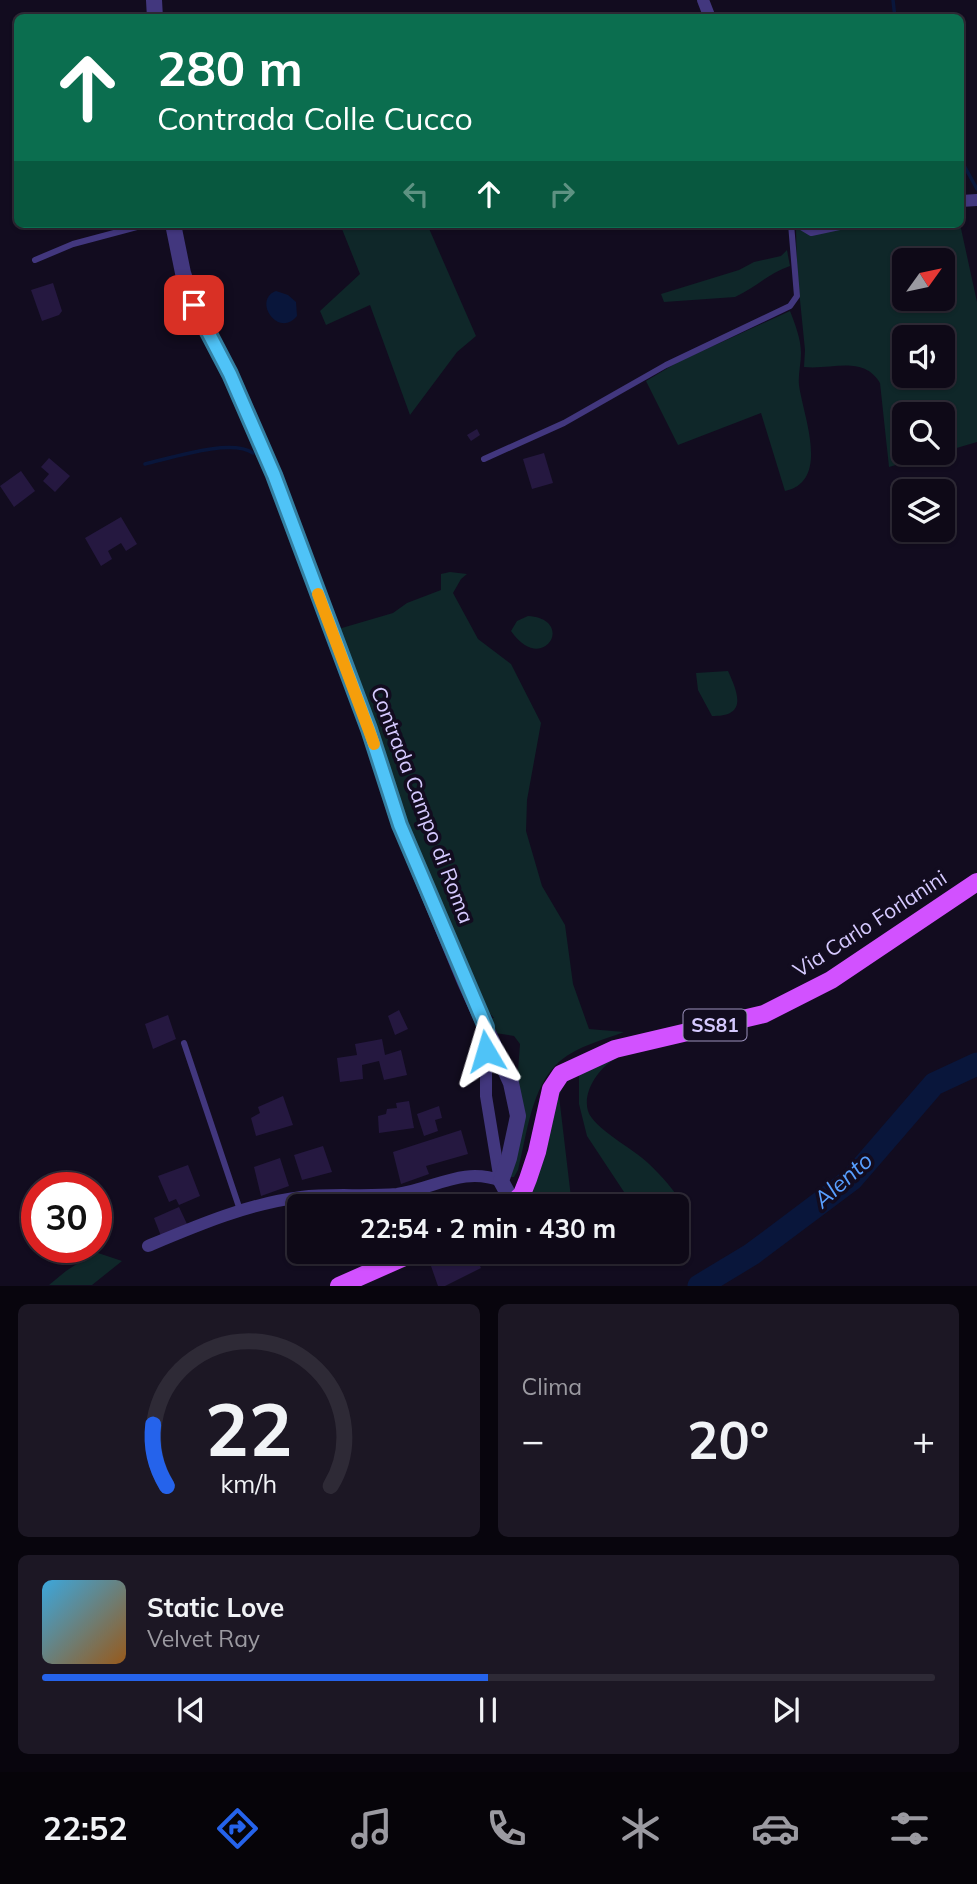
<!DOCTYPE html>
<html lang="it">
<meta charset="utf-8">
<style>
:root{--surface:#0e0917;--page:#1c1724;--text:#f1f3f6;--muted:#9b9aa1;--line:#2e2a36;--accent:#2563eb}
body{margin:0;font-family:Mulish,sans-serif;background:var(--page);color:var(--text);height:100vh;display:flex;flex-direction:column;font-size:26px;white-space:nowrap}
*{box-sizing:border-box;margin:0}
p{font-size:23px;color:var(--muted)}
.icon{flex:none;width:38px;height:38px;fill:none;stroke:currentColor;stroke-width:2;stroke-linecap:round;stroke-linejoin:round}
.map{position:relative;height:1286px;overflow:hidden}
.side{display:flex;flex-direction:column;gap:18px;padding:18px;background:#08050d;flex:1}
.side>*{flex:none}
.top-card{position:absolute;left:14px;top:14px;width:950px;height:214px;border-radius:10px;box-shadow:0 2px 5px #0004,0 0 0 2px var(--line);background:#0b6e4f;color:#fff;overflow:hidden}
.needle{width:46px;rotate:57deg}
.fabs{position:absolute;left:892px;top:248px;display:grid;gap:14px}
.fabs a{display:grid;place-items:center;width:63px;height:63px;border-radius:10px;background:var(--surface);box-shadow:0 2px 5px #0004,0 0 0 2px var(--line);font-size:35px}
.speed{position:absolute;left:21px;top:1172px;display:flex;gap:14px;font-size:35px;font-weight:700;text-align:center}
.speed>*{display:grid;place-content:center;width:91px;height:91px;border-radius:50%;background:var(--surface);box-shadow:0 2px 5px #0004,0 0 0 2px var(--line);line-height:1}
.speed .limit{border:10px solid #d22;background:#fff;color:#111}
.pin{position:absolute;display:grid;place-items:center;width:60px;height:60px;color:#fff;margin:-30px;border-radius:14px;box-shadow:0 4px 10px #0006}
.me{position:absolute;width:77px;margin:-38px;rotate:353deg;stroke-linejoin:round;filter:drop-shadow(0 0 5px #0008)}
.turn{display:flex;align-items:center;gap:24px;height:147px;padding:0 28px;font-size:32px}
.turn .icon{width:91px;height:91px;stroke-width:2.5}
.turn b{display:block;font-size:49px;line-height:60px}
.lanes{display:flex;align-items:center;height:66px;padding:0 28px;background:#0003;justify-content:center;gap:35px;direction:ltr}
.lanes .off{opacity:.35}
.big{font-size:52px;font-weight:700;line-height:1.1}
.side .tile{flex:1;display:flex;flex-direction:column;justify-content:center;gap:10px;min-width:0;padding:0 24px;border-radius:10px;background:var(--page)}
.side .dial{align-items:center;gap:0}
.dial svg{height:182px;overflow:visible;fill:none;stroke:var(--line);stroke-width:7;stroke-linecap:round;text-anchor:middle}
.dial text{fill:var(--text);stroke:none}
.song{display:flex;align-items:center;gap:21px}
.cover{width:84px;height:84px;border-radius:10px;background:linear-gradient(135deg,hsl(200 70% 55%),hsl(30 70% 35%))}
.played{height:7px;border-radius:4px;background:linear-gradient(90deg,var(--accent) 50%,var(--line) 50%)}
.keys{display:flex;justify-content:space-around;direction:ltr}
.heat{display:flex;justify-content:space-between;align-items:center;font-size:38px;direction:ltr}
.side .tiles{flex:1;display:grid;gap:18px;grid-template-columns:1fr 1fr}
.tile:last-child{grid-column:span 2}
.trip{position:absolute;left:287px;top:1194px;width:402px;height:70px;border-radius:10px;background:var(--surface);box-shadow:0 2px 5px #0004,0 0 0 2px var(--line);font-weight:700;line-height:70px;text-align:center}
.dock{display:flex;height:112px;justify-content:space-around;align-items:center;background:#060409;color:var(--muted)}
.dock .icon{width:49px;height:49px}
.dock .current{color:var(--accent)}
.dock b{font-size:32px;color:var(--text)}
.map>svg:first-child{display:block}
</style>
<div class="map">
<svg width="977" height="1286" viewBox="0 0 977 1286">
<rect width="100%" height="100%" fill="#120c1f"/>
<path fill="#0f2729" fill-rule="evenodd" d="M340 224H427L476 336 457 352 410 415 370 305 326 325 320 311 360 274Z
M861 224H960L977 302V442L943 452V415H905V453H938L889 467 880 383C863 355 833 370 804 367L805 350 797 270 796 230H836ZM905 261H943V299H905ZM905 338H943V376H905Z
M787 250 790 266C769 273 755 288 735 297L664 302 661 294 739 270 754 262 781 256Z
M790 311C795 324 801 339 801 353 801 364 798 374 799 385 803 416 831 481 785 491L761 413 678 445 646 381 678 362Z
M450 572 467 574 461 579 453 593 478 639 511 664 541 723 527 800 526 831 542 886 565 925 573 984 589 1029 624 1032C603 1040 578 1046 560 1061 531 1086 527 1135 518 1170L514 1177H510L520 1044 514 1036 495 1033 487 1018H494L483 1006 408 830 335 630 393 613 407 603 441 590V574Z
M528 616C577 619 543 677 511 631L517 621Z
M728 671C738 693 748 717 712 716L698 690 696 673Z
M699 1036C677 1042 636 1048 617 1058 600 1066 582 1091 588 1111 593 1128 635 1150 648 1163 662 1176 675 1191 685 1208L677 1209V1206H638L626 1195 587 1136 579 1104V1068L565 1081 559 1096 572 1206H514L529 1184 552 1097 565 1075 579 1067 619 1053Z
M95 1252 122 1261 92 1285H49L66 1271Z"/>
<path fill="#09163b" d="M276 291 288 295 296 302 297 316C278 339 252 300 276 291Z"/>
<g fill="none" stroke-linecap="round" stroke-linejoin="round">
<path stroke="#09163b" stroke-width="3.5" d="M893 0 895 18
M961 160 977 189
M145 464C171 458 231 438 253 453"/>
<path stroke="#09163b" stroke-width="23" d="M699 1286 752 1254 852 1179 934 1084 977 1064"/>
</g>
<path fill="#251840" d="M53 283 62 311 59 315 42 321 31 290Z
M477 429 480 435 471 441 467 435Z
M544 453 553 483 532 489 523 459Z
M49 458 70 476 55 492 43 481 49 474 41 467Z
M21 471 35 491 14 507 0 486Z
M121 517 137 544 126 551 121 543 108 551 112 559 101 566 85 538Z
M399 1010 408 1029 395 1035 388 1016Z
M168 1015 176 1039 153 1049 145 1024Z
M382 1039 385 1055 401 1050 407 1075 384 1080 379 1061 362 1065 363 1079 340 1082 337 1058 357 1055 355 1044Z
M283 1096 293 1125 256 1136 251 1118 260 1113 258 1107Z
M409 1101 414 1128 379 1133 378 1116 386 1114 387 1109 397 1108 396 1103Z
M439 1106 442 1118 435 1120 438 1131 424 1136 417 1114Z
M461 1130 468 1154 426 1166 429 1174 401 1184 393 1152Z
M323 1146 332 1172 302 1180 294 1155Z
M280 1158 289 1186 261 1196 254 1167Z
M188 1165 200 1196 179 1205 176 1199 169 1202 158 1176Z
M89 1182 92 1188H74Z
M179 1207 187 1224 161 1236 154 1218Z
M460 1251H473L481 1268 445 1286H438L431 1266Z"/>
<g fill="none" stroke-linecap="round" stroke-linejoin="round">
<path stroke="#42377e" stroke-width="6" d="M35 260 73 244 148 224
M484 459 564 423 666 365 790 306 797 296 791 224
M184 1043 240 1210"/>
<path stroke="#42377e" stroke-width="12" d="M703 0 710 18
M961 201 977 200
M802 224 812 230 840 224
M486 1032V1096L500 1181
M148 1246C198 1225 247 1204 301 1197 332 1193 365 1197 397 1194 434 1189 463 1166 501 1181"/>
<path stroke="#42377e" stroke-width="16" d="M154 0 155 18
M173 224 183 273 194 305 230 374 274 475 369 729 400 825 465 982 511 1083 518 1116 509 1158 501 1181 513 1203"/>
<path stroke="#d251ff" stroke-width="18" d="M510 1206 522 1194 528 1179 537 1152 551 1089 561 1074 615 1049 764 1014 831 980 977 882
M339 1286 418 1251"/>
</g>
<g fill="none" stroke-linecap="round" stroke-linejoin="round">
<defs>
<path id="route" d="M194 305 230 374 274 475 369 729 400 825 486 1027V1051"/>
</defs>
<use href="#route" stroke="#337fa1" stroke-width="18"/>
<use href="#route" stroke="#4fc3f7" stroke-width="12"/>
<path stroke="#f59e0b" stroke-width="12" d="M318 594 374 744"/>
</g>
<g text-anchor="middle" stroke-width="7" stroke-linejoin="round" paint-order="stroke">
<rect fill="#120c1f" stroke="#9b91bc" stroke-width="2" x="683.5" y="1009.5" width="63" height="31" rx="5"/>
<g font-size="19" font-weight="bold" fill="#d6caff">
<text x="715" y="1032">SS81</text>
</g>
<g font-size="21" fill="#d6caff" stroke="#120c1f">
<text transform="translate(422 805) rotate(69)" y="7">Contrada Campo di Roma</text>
<text transform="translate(870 924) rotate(-33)" y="7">Via Carlo Forlanini</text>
</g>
<g font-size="23" font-style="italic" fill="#589fff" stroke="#120c1f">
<text transform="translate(843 1180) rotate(-42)" y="8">Alento</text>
</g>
</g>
</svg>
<div class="fabs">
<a><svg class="needle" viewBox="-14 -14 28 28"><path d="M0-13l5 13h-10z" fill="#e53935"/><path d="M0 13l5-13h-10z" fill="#9b9aa1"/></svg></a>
<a><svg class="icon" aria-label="sound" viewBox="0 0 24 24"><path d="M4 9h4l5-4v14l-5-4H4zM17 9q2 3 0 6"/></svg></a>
<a><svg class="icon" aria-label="search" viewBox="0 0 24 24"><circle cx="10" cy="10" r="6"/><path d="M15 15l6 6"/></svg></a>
<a><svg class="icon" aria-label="layers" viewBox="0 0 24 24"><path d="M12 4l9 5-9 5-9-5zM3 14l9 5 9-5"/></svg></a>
</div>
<div class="speed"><div class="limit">30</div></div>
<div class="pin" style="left:194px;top:305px;background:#d93025"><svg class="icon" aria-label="arrive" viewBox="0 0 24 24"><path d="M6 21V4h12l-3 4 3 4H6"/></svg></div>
<svg class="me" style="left:486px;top:1051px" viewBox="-20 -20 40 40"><path d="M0-17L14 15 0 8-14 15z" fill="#4fc3f7" stroke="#fff" stroke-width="4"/></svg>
<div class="trip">22:54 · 2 min · 430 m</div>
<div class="top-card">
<div class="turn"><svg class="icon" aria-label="ahead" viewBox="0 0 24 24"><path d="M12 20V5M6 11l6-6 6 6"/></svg><div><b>280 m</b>Contrada Colle Cucco</div></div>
<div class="lanes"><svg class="icon off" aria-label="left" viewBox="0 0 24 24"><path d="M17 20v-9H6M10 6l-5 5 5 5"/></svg><svg class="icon" aria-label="ahead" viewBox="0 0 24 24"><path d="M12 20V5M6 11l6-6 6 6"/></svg><svg class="icon off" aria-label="right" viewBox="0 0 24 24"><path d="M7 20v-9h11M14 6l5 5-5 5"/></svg></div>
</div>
</div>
<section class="side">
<div class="tiles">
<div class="tile dial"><svg viewBox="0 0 100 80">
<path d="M14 69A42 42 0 1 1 86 69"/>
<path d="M14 69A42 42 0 0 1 8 42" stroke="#2563eb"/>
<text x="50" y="56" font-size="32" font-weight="700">22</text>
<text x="50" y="72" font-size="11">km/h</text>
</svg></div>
<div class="tile"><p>Clima</p>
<div class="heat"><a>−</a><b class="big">20°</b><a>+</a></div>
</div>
<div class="tile">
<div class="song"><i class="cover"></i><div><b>Static Love</b><p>Velvet Ray</p></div></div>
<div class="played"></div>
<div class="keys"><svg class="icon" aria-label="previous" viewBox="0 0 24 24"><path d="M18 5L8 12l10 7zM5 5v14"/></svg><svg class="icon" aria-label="pause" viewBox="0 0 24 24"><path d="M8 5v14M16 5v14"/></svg><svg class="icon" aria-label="next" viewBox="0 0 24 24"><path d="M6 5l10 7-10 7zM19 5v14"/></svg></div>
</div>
</div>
</section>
<nav class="dock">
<b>22:52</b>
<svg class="icon current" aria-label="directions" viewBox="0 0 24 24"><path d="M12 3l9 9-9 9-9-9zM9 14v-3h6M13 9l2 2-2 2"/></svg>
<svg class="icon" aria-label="music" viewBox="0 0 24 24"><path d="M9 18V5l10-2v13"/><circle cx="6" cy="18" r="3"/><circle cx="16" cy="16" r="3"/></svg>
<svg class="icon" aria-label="phone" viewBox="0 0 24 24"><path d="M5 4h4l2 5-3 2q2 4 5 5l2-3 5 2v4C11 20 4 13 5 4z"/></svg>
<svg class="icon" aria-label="climate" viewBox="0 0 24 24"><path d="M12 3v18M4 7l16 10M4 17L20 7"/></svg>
<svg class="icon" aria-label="car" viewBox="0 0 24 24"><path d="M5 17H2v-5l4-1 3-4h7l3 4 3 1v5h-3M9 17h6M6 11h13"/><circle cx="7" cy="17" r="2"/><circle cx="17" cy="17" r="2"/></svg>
<svg class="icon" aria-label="filters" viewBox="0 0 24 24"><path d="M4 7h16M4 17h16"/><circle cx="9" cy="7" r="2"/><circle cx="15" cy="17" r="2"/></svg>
</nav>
